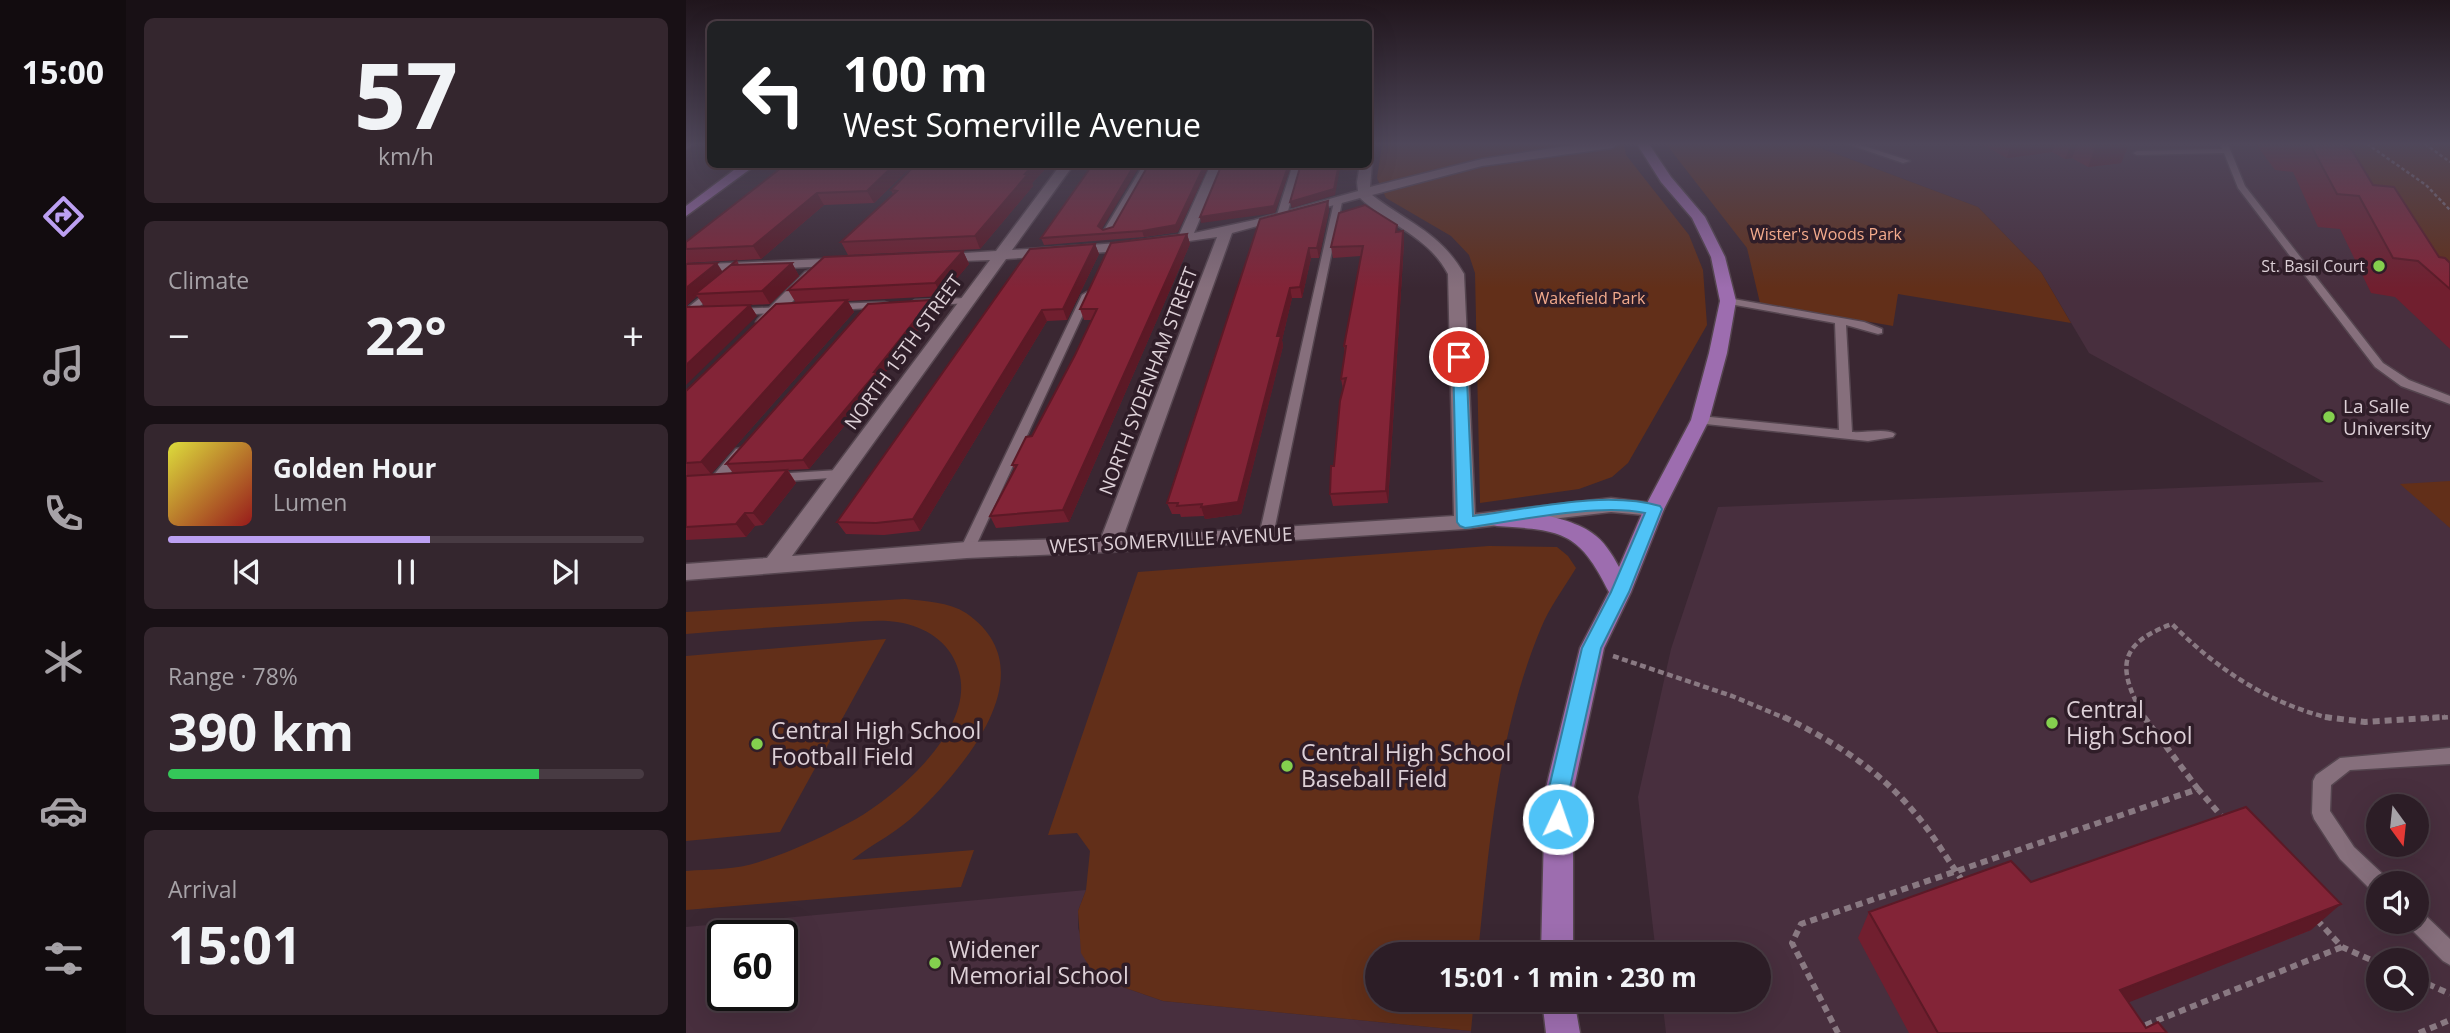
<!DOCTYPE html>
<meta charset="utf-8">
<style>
:root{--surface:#2c1d26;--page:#34262e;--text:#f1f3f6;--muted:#a6a2a7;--line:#483b43;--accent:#bca0f2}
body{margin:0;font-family:"Open Sans",sans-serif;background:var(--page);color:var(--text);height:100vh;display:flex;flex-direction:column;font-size:26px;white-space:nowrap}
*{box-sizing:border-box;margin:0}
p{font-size:23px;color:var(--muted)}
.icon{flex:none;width:38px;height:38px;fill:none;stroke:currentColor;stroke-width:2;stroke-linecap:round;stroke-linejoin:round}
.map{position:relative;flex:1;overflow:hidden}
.sheet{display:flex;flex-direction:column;gap:18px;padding:18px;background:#181015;width:560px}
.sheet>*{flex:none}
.top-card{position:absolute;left:21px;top:21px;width:665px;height:147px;border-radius:10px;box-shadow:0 7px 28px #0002,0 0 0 2px var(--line);background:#202124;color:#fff;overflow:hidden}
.needle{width:46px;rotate:165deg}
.buttons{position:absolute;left:1680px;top:794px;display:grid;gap:14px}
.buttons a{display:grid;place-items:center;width:63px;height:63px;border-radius:50%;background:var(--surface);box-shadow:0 7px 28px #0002,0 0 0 2px var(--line);font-size:35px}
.speed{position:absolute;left:21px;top:920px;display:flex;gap:14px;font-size:35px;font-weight:700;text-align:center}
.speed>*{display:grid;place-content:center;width:91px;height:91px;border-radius:50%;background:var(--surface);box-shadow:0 7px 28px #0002,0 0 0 2px var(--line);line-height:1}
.speed .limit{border:4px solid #111;border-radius:10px;background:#fff;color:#111}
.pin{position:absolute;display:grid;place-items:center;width:60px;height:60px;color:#fff;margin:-30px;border:4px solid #fff;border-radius:50%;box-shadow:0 2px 7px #0007}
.me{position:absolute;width:77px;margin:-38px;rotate:3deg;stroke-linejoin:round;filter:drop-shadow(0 0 5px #0008)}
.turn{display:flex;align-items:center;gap:24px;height:147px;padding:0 21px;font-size:32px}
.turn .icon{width:91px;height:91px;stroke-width:2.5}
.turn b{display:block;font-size:49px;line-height:60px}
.big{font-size:52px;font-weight:700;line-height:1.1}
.sheet .tile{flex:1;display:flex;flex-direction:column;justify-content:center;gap:10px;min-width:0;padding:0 24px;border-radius:10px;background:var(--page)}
.sheet .dial{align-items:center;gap:0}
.dial b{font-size:91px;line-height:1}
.song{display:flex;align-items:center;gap:21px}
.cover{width:84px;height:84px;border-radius:10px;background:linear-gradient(135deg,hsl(60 70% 55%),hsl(0 70% 35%))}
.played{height:7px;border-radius:4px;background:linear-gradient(90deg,var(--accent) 55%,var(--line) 55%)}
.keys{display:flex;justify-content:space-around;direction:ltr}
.heat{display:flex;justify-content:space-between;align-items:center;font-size:38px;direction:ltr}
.charge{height:10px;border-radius:5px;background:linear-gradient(90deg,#34c759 78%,var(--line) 0)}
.trip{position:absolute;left:679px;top:942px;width:406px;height:70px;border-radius:35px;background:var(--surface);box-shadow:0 7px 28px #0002,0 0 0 2px var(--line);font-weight:700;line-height:70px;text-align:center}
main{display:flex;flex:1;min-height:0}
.tabs{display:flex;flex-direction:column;width:126px;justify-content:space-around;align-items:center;background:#120c0f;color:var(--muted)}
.tabs .icon{width:49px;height:49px}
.tabs .active{color:var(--accent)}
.tabs b{font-size:32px;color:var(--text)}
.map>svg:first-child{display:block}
</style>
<main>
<nav class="tabs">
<b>15:00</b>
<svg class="icon active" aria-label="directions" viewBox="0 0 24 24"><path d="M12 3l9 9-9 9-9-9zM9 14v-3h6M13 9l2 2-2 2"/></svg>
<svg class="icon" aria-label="music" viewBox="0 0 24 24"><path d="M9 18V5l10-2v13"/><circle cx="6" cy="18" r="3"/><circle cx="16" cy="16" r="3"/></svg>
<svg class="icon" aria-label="phone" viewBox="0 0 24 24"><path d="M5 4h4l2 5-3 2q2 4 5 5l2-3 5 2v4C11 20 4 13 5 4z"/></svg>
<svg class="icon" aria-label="climate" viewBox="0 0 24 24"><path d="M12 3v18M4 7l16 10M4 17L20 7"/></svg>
<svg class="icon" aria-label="car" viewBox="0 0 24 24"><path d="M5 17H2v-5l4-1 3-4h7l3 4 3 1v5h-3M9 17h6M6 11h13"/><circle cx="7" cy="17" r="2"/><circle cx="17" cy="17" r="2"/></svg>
<svg class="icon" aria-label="filters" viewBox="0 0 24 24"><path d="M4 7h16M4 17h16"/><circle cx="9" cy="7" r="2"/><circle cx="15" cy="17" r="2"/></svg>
</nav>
<section class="sheet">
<div class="tile dial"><b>57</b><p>km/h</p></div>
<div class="tile"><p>Climate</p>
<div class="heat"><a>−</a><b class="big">22°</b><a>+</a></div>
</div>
<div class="tile">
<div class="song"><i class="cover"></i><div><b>Golden Hour</b><p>Lumen</p></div></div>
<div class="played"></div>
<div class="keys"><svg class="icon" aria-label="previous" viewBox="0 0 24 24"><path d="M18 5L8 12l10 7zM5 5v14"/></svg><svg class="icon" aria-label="pause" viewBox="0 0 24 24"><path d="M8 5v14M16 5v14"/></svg><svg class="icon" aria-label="next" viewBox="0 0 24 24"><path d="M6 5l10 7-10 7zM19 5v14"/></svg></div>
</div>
<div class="tile"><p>Range · 78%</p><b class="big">390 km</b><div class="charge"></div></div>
<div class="tile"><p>Arrival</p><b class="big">15:01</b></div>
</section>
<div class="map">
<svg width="1764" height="1033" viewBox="0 0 1764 1033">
<rect width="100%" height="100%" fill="#3a2732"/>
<path fill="#482f3e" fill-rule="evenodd" d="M1124 144H1636L1764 268V1033H980L976 999H1073V954H970L952 797 985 649 1032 507 1638 482 1403 353 1355 272 1292 207ZM1692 807H1731V845H1692ZM1692 884H1731V922H1692ZM1692 961H1731V999H1692Z
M400 890 392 911V928L408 974 434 986 477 1001 785 1031V1033H0V927ZM37 936H96V996H37Z"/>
<path fill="#622f19" d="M696 144H938L940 155 1003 235 1017 270 1021 325 942 463 926 477 893 489 794 503 789 273 783 255 765 236 700 198 691 178Z
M980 144H1124L1292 207 1355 272 1385 323 1212 294 1207 326 1074 303 1061 248Z
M1638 144H1764V268Z
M1764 481V528L1714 484Z
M803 546 871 547 882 556 890 568C878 588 863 608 855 628 812 731 803 845 792 954H691V999H788L785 1031 477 1001 434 986 408 974 395 953 392 911 400 890 404 851 391 833 362 835 452 572Z
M219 599C239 601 263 602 280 613 363 670 278 767 231 813 212 832 186 844 166 860L288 850 275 887 0 910V871C24 869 51 870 73 862 107 851 139 836 170 819 213 794 289 728 273 672 266 645 244 629 217 623 192 618 163 623 137 624 92 627 46 630 0 634V612Z
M200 639 94 832 0 841V656Z"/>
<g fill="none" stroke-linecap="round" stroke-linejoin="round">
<defs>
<path id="lane" d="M1161 144H1172L1224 161 1217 163Z
M1534 144H1542L1559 186 1697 363 1723 380 1764 396V404L1715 386 1689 367 1552 188 1538 153 1451 155 1447 153 1451 151 1536 149Z
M458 164H466L427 232 419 234 417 232Z
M607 164H615L600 218 595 221 590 218Z
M652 199 656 202 587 536 580 541 573 536 648 202Z
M28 287 33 290 32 292 0 317V309Z
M401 292 406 295 288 550 286 554H276L274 550 396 295Z
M280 298 285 301 284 303 229 306 224 303 229 300Z
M1042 298 1178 322 1196 329V333L1192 334 1160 325 1166 432C1179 433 1201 428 1209 434L1207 437 1182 441 1010 423 1008 420 1014 416 1153 430 1149 323 1038 303 1037 301Z
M198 302 202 303V307L149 310 144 307 149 304Z
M97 307 101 308V312L51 315 46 312 51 309Z
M55 448 61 452 60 455 35 484H25L23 481 25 478 50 449Z
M153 470 160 474 158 477 88 482 81 478 88 474Z
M1764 748V764L1664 770 1645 785 1644 811 1668 847 1700 877 1703 884H1692V893L1686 891 1654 859 1628 819 1626 813 1627 781 1630 775 1654 758Z
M1731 911 1738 914 1764 939V965L1757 961 1724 928 1721 922H1731Z"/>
<path id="street" d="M894 144H932L926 148 796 166 686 195C722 223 754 232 778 274L789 514 925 498 975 504 978 509 975 514 968 516 925 512 779 529 423 552 281 558 0 580V564L81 558 304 260 251 262 244 258 246 255 310 251 375 164H388L326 250 434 243 493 235 525 164H537L508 233 568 220 672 191 671 182 674 164H682V161L686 164 684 187 796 159ZM674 198C704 226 742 236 762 274L768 516 437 537 546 233ZM531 237 415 538 281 542 106 556 320 259 434 251Z
M160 258 165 259 167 262 165 265 0 273V265Z
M124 270 129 272 132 275 129 278 84 325H72L70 322 72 319 119 272Z"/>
<path id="secondary" d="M0 144H8L0 149Z"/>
<path id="primary" d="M951 144H963L985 177 1019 217 1039 257 1050 301 1041 353 1023 420 978 509 945 592 918 648 887 792V954H855L859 792 894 648 923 592C893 531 876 530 811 526L804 524 800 519 804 514C829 507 884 517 906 533 918 541 926 554 933 567L958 509 1005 420 1023 353 1034 301 1025 257 1006 218 975 182Z
M56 164H71L0 216V206Z
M856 999H888L894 1033H860Z"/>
</defs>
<use href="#lane" stroke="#55454f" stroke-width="3"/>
<use href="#street" stroke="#55454f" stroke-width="3"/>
<use href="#secondary" stroke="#55454f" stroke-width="3"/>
<use href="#primary" stroke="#55454f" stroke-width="3"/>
<path stroke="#897982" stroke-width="2.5" stroke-dasharray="3.5 2.5" stroke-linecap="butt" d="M1681 144 1740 185 1764 210
M1739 144 1764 162"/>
<path stroke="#897982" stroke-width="4.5" stroke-dasharray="6 3.5" stroke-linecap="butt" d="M927 656 1046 696 1101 719
M1459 719C1432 670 1429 645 1486 624 1532 670 1583 704 1647 719
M1737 719 1764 717"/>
<path stroke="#897982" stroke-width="6" stroke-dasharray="7 5" stroke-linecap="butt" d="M1098 717C1147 741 1193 770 1228 812 1247 834 1261 859 1278 883
M1458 717 1512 789
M1639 717 1679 722 1759 717
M1631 920 1656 947 1692 963
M1731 979 1764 994
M1152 1033 1106 943 1115 924 1512 789 1537 818
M1463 1033 1457 1026 1656 947
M1733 1033 1764 1020"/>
<use href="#lane" fill="#866f7c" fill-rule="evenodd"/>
<use href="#street" fill="#866f7c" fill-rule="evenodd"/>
<use href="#secondary" fill="#866f7c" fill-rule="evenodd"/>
<use href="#primary" fill="#9d6daf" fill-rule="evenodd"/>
</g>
<path fill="#711f2f" d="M1295 144H1443L1435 163 1402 167 1386 158 1379 159 1366 152 1321 158Z
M1570 144H1658L1687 185 1753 257 1764 263V349L1709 297 1685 293 1654 229 1632 227 1607 172 1589 170Z
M100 164H228L188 203 138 205 75 259 0 263V242Z
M230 164H364L346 183 347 186 294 249 162 255 155 242 207 194 205 190Z
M642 201 643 210 633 258H625L616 298H606L596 340 597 346 555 514 519 519 518 516 495 517 494 514H486L481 503Z
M711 225V232L717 231 718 242 702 503 647 506 644 494 657 389 655 379 659 353 658 346 675 256 647 258 645 247Z
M416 229 417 230 492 232 458 237 358 245 355 238Z
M501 234 504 244 383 522 310 528 304 516 329 470 326 465 346 436 389 355 406 320H398L394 309Z
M409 244 413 254 381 320 361 321 234 531 198 535 160 534 151 522Z
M277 251 283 264 256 296 162 301 168 312 25 474 47 473 40 464 245 300 249 308 195 378 196 380 123 469 102 470 110 483 77 525 69 526 60 537 0 540V391L110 303 102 290Z
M51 260 53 265 106 263 113 276 84 304 64 305 71 316 18 306 11 296 0 306V264L37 272Z
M1345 882 1625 930 1442 1002 1460 1028 1481 1033H1223L1172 938 1183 912Z"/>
<path fill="#5c1926" d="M1325 144H1369L1366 152 1321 158Z
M1385 144H1391L1386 158 1379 159Z
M1410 144H1443L1435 163 1402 167Z
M209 164H228L188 203 181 191Z
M348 164H364L346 183 347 186 294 249 289 236 339 174Z
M449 164H455L414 232 412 226Z
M519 164H524L492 232 458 237 456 231Z
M603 164H606L589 213 515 223 514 217Z
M653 164H655L649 195 606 208 604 202Z
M131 193 138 205 75 259 67 246Z
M642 201 643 210 633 258 631 248Z
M717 231 718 242 702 503 700 491Z
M501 234 504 244 383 522 377 510Z
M409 244 413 254 381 320 377 309Z
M623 248 625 258 616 298 614 287Z
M277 251 283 264 256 296 249 283Z
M31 263 38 274 9 294 11 296 0 306V288Z
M106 263 113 276 84 304 76 291Z
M604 288 606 298 596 340 597 346 555 514 519 519 515 507 591 336Z
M161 300 168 312 25 474 15 462Z
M245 300 249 308 195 378 196 380 123 469 117 460Z
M64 305 71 316 0 385V365Z
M356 310 361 321 234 531 227 519Z
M101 470 110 483 77 525 67 513Z
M59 513 69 526 60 537 50 524Z
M1655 904 1625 930 1411 1015 1434 990Z"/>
<path fill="#832437" stroke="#5c1926" stroke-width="2" d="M1624 144H1658L1666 150 1687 185 1708 187 1753 257 1759 258 1764 263V289L1732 261 1707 258 1673 196 1651 194Z
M100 164H209L181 191 131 193 67 246 0 249V242Z
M230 164H348L339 174H342L289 236 155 242 211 191 205 190Z
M407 164H449L412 226 417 230 427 227 463 164H519L490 225 456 231 355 238Z
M536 164H603L588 206 514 217Z
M615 164H653L648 189 604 202Z
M642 201 631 248H623L614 287 604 288 591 336H595L552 502 515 507 516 504 491 506 492 503H481L574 219Z
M679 205 711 225 710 232 717 231 700 491 644 494 645 466H648L654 401 660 378 655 379 660 346H658L677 246 645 247 653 213Z
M501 234 377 510 304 516 331 465H326L340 437 346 436 389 355 411 309H394L425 243Z
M409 244 377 309 356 310 227 519 190 523 151 522 344 249Z
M277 251 249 283 102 290 138 257Z
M51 260 45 265 106 263 76 291 9 294Z
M31 263 0 288V264Z
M161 300 15 462 0 463V391L90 304Z
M245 300 188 372H191L117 460 40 464 182 304Z
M64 305 0 365V307Z
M101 470 67 513H59L50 524 0 527V476Z
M1560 807 1655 904 1434 990 1460 1028 1472 1022 1481 1033H1252L1183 912 1325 861 1345 882Z"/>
<linearGradient id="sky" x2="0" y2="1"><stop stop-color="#20151c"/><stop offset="0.5" stop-color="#4f475a"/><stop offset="1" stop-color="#4f475a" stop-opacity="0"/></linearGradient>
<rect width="1764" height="288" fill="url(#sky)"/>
<path fill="#4fc3f7" stroke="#337fa1" stroke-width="2" d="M773 353 780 357 787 516C844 509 918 490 974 506L976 509 943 592 915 648 883 792V819L880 826 872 829 865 826 862 819V792L896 648 925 592 959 513C912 503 829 521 779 528L774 526 771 522 767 357Z"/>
<g fill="#84d04e" stroke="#2f1d28" stroke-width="2.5">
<circle cx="1693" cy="266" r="7"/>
<circle cx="1643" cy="417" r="7"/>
<circle cx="1366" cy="723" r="7"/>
<circle cx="71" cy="744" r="7"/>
<circle cx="601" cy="766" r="7"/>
<circle cx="249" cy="963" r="7"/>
</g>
<g text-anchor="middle" stroke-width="7" stroke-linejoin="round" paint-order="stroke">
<g font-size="16" fill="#f4ab8d" stroke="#2f1d28">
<text x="1140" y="240">Wister's Woods Park</text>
<text x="904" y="304">Wakefield Park</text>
</g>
<g font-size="16" fill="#ddd0d7" stroke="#2f1d28" text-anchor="end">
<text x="1679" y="272">St. Basil Court</text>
</g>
<g font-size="19" fill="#ddd0d7" stroke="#2f1d28">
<text transform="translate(217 352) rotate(-54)" y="7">NORTH 15TH STREET</text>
<text transform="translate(462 381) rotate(-69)" y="7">NORTH SYDENHAM STREET</text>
<text transform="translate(485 540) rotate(-3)" y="7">WEST SOMERVILLE AVENUE</text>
</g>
<g font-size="19" fill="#ddd0d7" stroke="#2f1d28" text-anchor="start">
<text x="1657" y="413">La Salle<tspan x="1657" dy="22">University</tspan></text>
</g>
<g font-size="23" fill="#ddd0d7" stroke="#2f1d28" text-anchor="start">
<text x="1380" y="718">Central<tspan x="1380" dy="26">High School</tspan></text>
<text x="85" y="739">Central High School<tspan x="85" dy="26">Football Field</tspan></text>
<text x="615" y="761">Central High School<tspan x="615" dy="26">Baseball Field</tspan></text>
<text x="263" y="958">Widener<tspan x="263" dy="26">Memorial School</tspan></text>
</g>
</g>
</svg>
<div class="buttons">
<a><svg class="needle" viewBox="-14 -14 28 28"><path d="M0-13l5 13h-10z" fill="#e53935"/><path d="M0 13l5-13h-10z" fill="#a6a2a7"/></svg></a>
<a><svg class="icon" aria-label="sound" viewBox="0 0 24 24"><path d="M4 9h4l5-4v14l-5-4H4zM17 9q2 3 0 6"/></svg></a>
<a><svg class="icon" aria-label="search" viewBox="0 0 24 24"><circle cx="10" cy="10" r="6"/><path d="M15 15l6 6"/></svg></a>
</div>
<div class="speed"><div class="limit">60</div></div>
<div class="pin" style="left:773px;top:357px;background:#d93025"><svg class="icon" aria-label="arrive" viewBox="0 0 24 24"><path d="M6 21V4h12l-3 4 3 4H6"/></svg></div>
<svg class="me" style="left:872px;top:819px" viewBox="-20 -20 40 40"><circle r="17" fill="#4fc3f7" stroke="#fff" stroke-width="3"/><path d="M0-11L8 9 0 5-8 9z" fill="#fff"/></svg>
<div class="trip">15:01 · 1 min · 230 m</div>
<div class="top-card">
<div class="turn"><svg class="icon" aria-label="left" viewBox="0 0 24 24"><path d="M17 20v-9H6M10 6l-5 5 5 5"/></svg><div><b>100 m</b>West Somerville Avenue</div></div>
</div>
</div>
</main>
